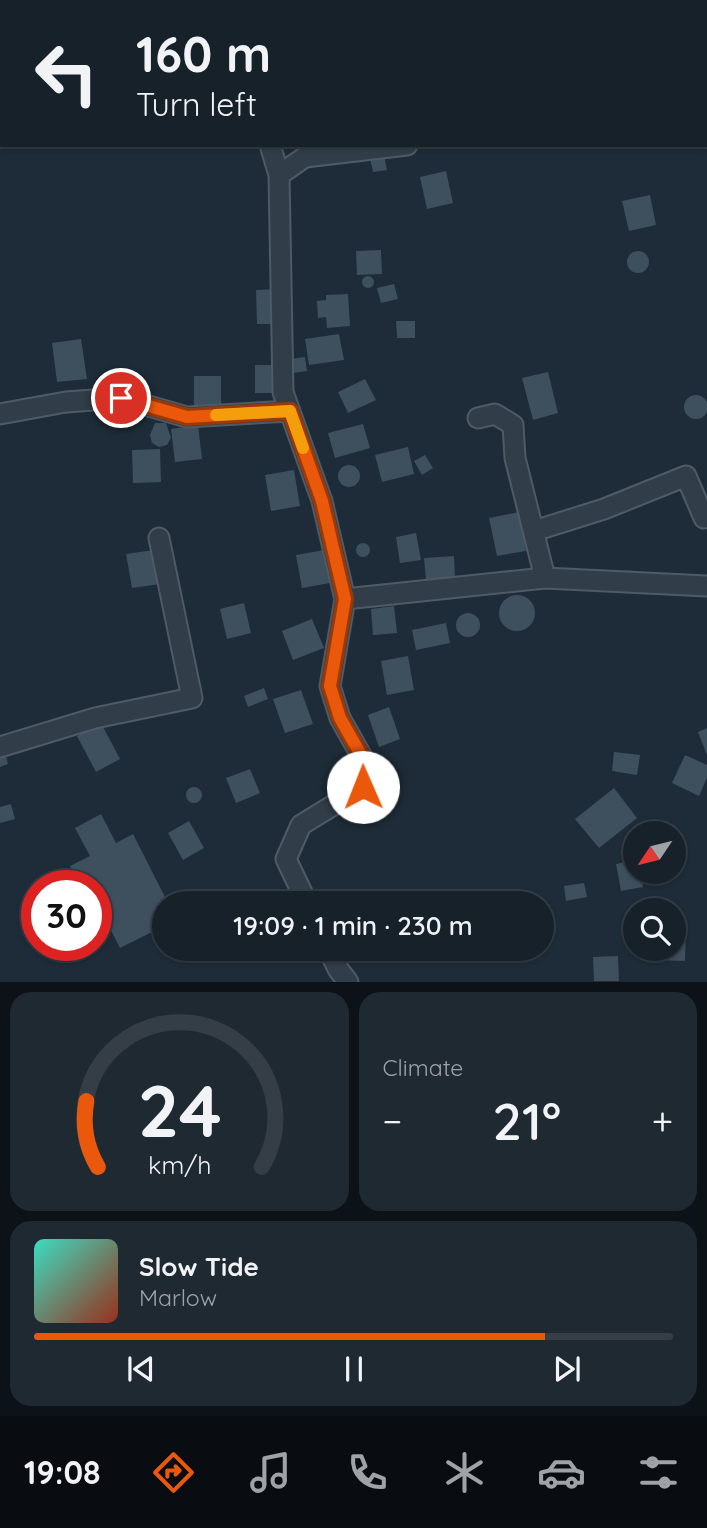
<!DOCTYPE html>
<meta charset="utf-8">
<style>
:root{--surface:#16212a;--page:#1f2932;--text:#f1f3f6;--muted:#9ea3a8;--line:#353e47;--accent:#ea580c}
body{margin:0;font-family:Quicksand,sans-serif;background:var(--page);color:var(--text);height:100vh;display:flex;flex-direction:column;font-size:26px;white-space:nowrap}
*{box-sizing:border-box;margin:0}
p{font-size:23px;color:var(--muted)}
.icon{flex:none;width:38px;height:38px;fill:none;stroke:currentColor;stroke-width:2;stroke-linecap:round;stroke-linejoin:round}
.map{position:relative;height:982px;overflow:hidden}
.drawer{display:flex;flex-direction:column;gap:10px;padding:10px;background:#0c1217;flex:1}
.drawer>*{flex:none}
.top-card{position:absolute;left:0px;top:0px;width:707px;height:147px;box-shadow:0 2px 5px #0004,0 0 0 2px var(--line);background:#16212a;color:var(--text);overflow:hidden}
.needle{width:46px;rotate:235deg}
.tools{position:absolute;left:623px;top:821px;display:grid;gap:14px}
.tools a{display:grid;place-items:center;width:63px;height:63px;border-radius:50%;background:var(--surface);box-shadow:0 2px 5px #0004,0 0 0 2px var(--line);font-size:35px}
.speed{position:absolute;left:21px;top:870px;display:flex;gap:14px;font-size:35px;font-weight:700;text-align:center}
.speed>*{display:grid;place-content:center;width:91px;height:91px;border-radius:50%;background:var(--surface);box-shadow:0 2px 5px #0004,0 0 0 2px var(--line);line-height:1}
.speed .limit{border:10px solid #d22;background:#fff;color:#111}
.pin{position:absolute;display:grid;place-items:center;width:60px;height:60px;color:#fff;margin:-30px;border:4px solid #fff;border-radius:50%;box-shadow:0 2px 7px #0007}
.me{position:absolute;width:77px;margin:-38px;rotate:359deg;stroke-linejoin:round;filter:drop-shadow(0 0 5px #0008)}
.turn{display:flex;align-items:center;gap:24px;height:147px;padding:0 21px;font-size:32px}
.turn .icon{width:91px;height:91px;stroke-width:2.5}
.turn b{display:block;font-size:49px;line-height:60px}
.big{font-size:52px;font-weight:600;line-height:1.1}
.drawer .widget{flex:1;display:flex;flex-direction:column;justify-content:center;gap:10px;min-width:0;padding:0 24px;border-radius:21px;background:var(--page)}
.drawer .dial{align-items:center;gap:0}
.dial svg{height:182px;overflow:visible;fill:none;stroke:var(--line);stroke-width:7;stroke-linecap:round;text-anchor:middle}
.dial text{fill:var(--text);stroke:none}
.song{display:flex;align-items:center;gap:21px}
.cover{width:84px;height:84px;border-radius:10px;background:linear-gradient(135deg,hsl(170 70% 55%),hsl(10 70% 35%))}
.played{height:7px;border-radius:4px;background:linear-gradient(90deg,var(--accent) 80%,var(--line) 80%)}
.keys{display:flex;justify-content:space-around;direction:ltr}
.heat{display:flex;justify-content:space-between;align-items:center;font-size:38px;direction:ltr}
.drawer .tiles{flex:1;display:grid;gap:10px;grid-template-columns:1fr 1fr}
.widget:last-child{grid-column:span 2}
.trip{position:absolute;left:152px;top:891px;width:402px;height:70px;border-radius:35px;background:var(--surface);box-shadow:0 2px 5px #0004,0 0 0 2px var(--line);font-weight:600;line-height:70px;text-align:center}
.tabs{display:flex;height:112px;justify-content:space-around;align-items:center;background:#090d11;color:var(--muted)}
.tabs .icon{width:49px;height:49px}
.tabs .on{color:var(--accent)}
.tabs b{font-size:32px;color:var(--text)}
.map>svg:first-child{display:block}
</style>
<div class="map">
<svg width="707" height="982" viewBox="0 0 707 982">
<rect width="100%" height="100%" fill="#1d2c38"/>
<path fill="#3e4f5d" d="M384 155 387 170 373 172 370 158Z
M446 171 453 203 427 209 420 177Z
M650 195 656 225 629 231 622 201Z
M381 250 382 274 357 275 356 251Z
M627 262a11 11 0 1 1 22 0a11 11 0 1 1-22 0Z
M362 282a6 6 0 1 1 12 0a6 6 0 1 1-12 0Z
M394 284 398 299 381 303 377 288Z
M276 289 277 324H257L256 290Z
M348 294 350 326 327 328 326 317 318 318 317 301 326 300V295Z
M396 321H415V338H397Z
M339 334 344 360 309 365 305 339Z
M81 339 87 379 57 382 52 343Z
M305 357 307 371 293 373 290 359Z
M255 365H276V393H255Z
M548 372 558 413 533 420 522 378Z
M194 376H221V406L194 407Z
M365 379 376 400 348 413 338 392Z
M684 407a12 12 0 1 1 24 0a12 12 0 1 1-24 0Z
M155 423H166L171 438 167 445 159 447 152 443 150 435Z
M363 424 370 448 335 458 328 433Z
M198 425 202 459 175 462 171 429Z
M408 447 414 474 382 482 375 455Z
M160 449 161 482 133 483 132 450Z
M425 455 433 468 422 475 414 461Z
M338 476a11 11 0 1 1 22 0a11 11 0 1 1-22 0Z
M294 470 300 506 271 511 265 475Z
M519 512 526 551 497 556 489 518Z
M416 533 421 560 400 563 396 537Z
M356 550a7 7 0 1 1 14 0a7 7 0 1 1-14 0Z
M154 550 160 584 132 588 126 554Z
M324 550 330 583 302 588 296 555Z
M454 556 455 578 426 580 424 558Z
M499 613a18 18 0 1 1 36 0a18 18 0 1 1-36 0Z
M244 603 251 633 227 639 220 609Z
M394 606 397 633 373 635 371 609Z
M456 625a12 12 0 1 1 24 0a12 12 0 1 1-24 0Z
M312 619 324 648 293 660 282 631Z
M446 623 450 643 416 650 412 630Z
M408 656 414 690 387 695 381 661Z
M264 688 268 699 248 707 244 696Z
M301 690 313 724 285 733 273 699Z
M389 707 400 739 379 747 368 715Z
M101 723 120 759 96 772 77 736Z
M707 728V755L698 732Z
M5 752 8 764 0 767V754Z
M614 752 640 755 637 775 612 771Z
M685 755 707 765V778L699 796 672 783Z
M250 769 260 793 236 803 226 778Z
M186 795a8 8 0 1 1 16 0a8 8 0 1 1-16 0Z
M614 788 637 818 599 848 575 819Z
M11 804 15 819 0 823V807Z
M101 814 116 843 133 834 168 903H164V926L120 948 96 901V886H80L70 866 90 856 75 828Z
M189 821 204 848 183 860 168 833Z
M635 860V872H640L643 887 621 891 616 864Z
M584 883 587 897 566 901 564 886Z
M674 929H686L685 961 654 960V948H674Z
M618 956 619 981H594L593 957Z"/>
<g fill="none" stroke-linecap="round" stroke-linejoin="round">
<defs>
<path id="minor" d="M231 0V2
M572 0V2
M705 127H707
M270 145 279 175 283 392 322 501 345 599 330 686 340 718 371 773 363 787 301 825 286 859 307 903
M279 175 305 157 407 145
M0 414 66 402 121 398 187 417 290 411
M478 418 495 414 513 425 515 458 545 578
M534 531 604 509 686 476 704 518
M345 599 545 578 707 586
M0 747 95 718 192 698 159 538
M328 948 338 969 348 982"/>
</defs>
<use href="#minor" stroke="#4e5b66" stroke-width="23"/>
<use href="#minor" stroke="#313d48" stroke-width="19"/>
</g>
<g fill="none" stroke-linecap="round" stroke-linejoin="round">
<defs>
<path id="route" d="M121 398 187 417 290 411 322 501 345 599 330 686 340 718 371 773 363 787"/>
</defs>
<use href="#route" stroke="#983908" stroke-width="18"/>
<use href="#route" stroke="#ea580c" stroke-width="12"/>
<path stroke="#f59e0b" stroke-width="12" d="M216 415 290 411 303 448"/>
</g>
</svg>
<div class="tools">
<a><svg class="needle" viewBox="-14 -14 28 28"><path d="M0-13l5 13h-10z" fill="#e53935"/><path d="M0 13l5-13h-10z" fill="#9ea3a8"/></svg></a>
<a><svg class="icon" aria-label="search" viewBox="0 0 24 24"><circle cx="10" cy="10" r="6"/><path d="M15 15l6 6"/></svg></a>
</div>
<div class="speed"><div class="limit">30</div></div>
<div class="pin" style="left:121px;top:398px;background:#d93025"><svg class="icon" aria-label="arrive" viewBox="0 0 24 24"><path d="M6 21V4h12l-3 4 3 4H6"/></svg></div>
<svg class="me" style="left:363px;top:787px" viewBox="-20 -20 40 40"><circle r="19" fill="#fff"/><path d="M0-13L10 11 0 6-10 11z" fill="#ea580c"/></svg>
<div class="trip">19:09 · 1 min · 230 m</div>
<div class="top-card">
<div class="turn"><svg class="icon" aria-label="left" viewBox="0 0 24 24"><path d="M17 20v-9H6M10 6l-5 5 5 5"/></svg><div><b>160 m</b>Turn left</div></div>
</div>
</div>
<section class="drawer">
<div class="tiles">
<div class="widget dial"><svg viewBox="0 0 100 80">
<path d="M14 69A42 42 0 1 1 86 69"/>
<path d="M14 69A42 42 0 0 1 9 40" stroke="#ea580c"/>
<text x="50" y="56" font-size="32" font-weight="700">24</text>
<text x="50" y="72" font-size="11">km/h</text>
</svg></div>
<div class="widget"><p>Climate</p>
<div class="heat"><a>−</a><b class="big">21°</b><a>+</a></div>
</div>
<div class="widget">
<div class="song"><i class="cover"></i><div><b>Slow Tide</b><p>Marlow</p></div></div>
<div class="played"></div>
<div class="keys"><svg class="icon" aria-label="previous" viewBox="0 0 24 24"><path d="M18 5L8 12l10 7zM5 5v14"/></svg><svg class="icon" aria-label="pause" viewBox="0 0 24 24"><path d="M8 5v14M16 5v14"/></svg><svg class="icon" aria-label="next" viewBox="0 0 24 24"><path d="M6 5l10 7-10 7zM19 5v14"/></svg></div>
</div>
</div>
</section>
<nav class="tabs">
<b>19:08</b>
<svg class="icon on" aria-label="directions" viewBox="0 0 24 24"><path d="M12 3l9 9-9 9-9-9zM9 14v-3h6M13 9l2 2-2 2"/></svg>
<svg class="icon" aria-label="music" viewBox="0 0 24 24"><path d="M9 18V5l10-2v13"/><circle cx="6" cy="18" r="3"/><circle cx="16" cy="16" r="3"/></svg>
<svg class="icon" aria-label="phone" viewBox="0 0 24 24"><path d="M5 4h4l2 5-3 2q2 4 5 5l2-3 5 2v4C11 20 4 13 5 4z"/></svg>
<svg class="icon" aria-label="climate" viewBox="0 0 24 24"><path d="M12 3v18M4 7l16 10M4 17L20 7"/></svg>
<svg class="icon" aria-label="car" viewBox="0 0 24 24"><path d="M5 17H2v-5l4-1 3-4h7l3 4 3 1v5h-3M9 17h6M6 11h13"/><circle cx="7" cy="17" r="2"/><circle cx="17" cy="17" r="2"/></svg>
<svg class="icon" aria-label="filters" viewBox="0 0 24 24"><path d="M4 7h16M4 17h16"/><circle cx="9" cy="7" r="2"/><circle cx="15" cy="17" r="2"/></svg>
</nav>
